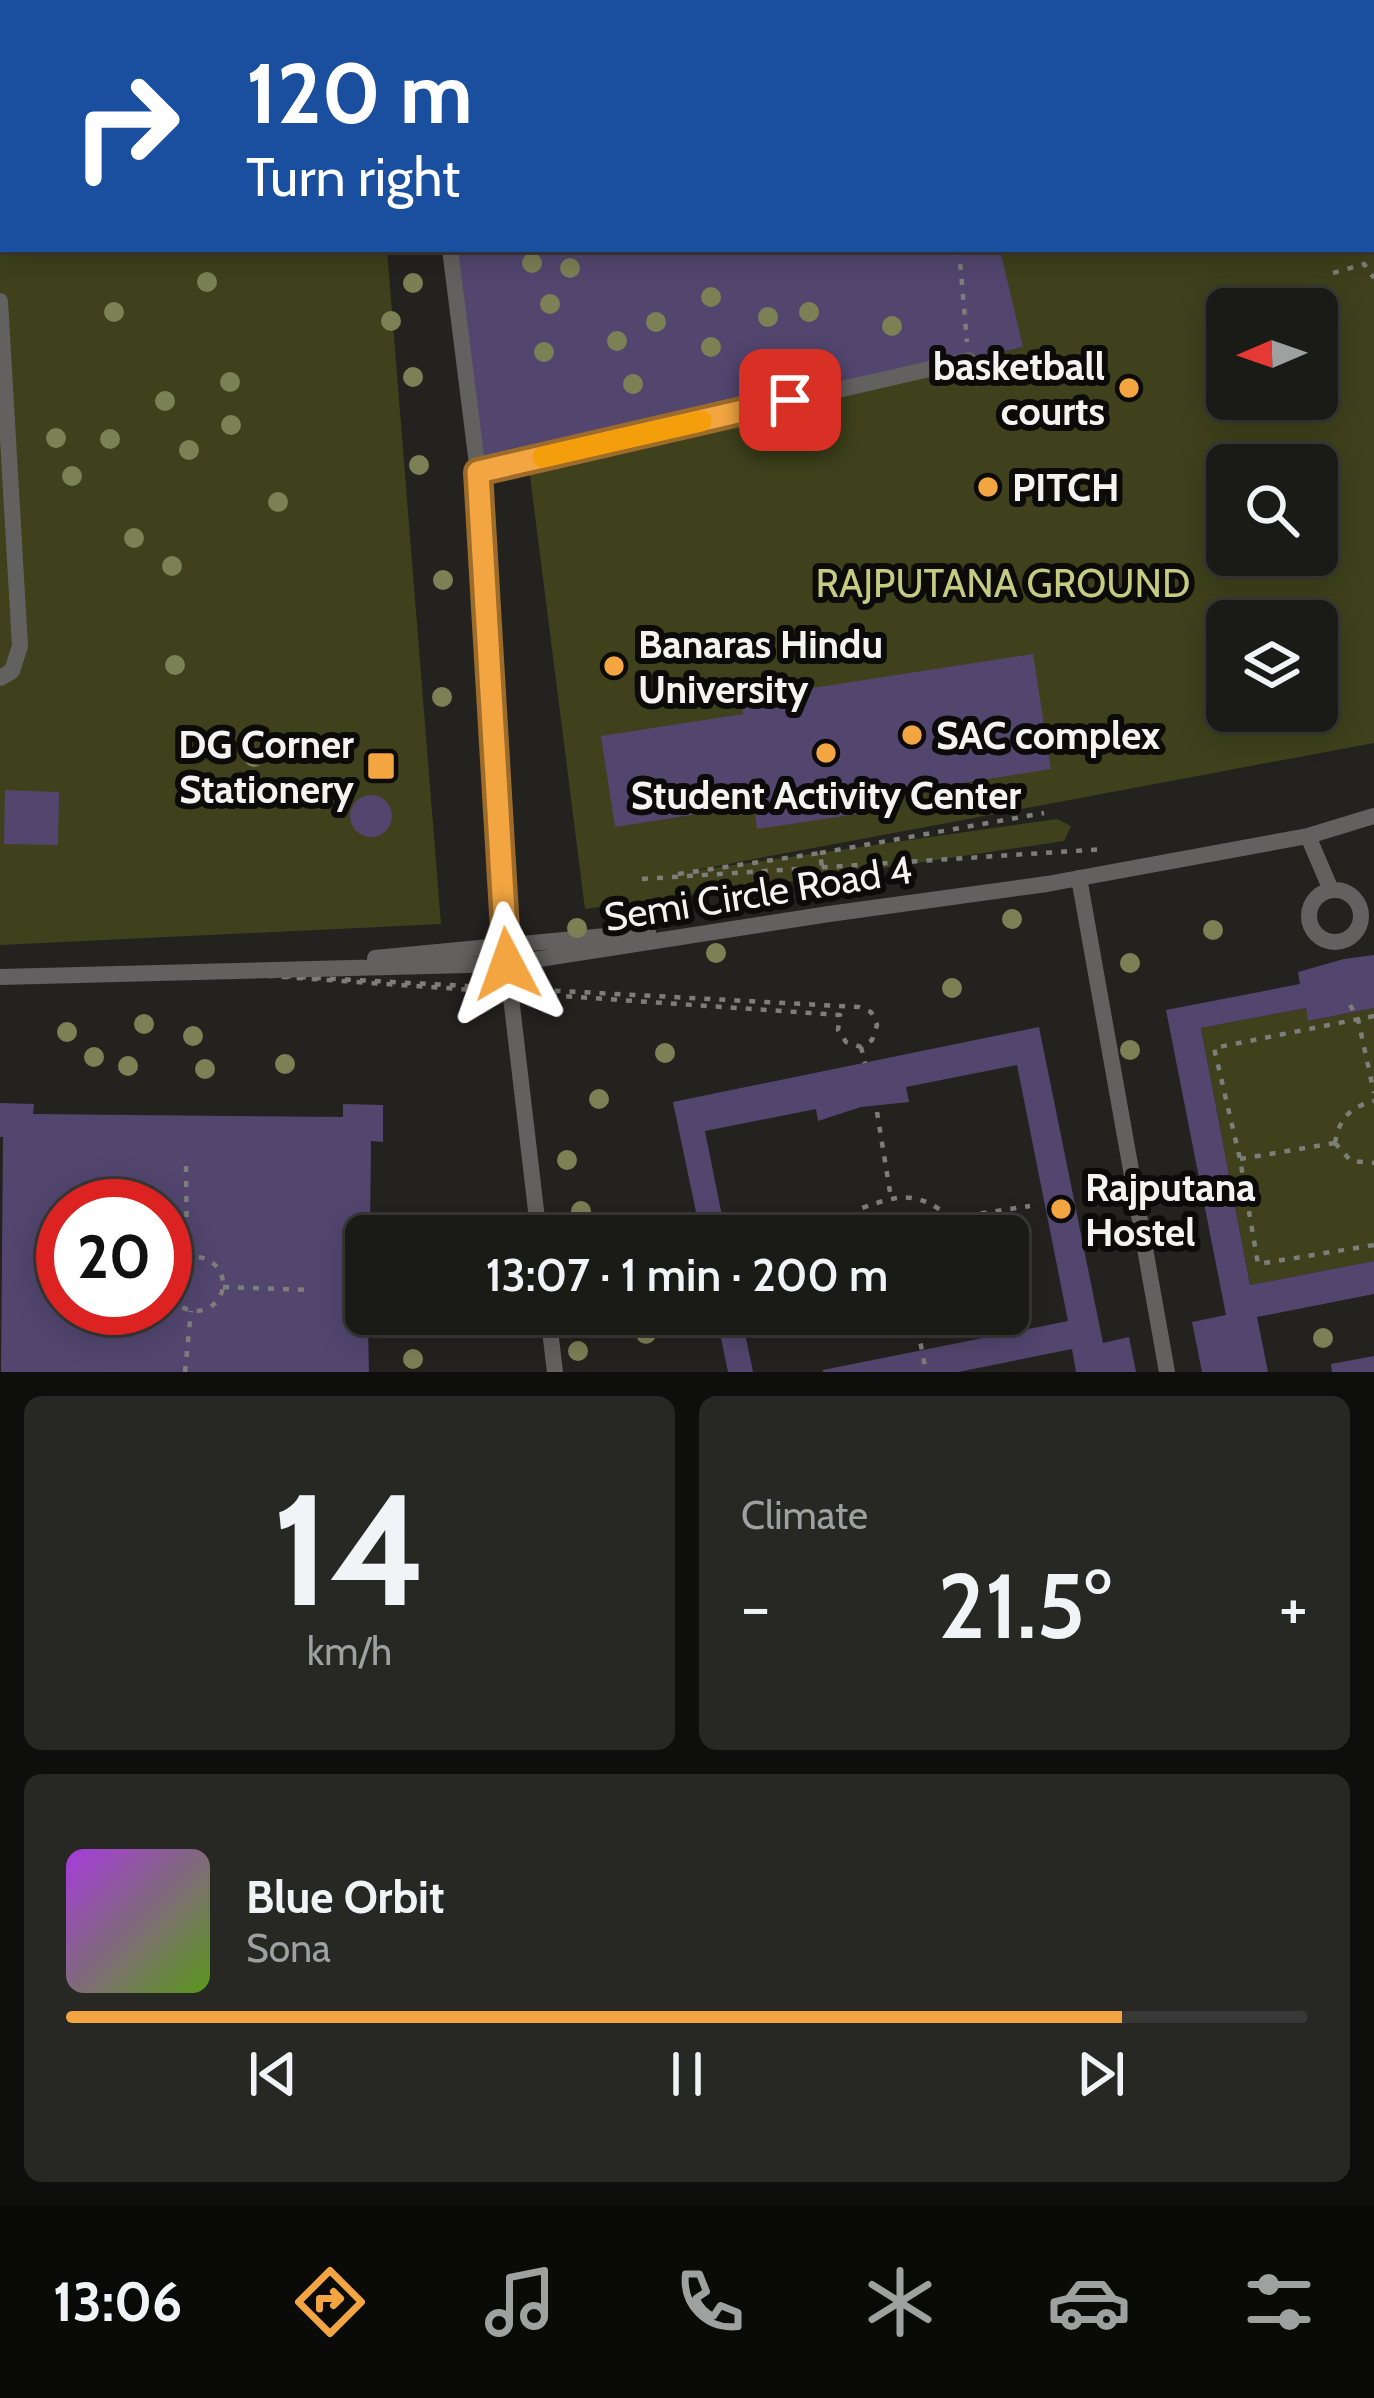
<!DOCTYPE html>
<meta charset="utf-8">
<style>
:root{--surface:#1a1a17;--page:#272724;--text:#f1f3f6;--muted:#9fa1a1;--line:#383836;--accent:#f2a541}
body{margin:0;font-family:Cabin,sans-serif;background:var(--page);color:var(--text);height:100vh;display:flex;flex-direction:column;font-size:45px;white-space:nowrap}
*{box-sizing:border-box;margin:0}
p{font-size:39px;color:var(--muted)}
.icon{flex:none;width:66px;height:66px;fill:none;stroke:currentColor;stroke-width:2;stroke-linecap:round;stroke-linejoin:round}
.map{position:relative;height:1372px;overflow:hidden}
.panel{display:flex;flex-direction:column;gap:24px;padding:24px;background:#0e0e0d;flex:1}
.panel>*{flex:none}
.banner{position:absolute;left:0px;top:0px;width:1374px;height:252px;box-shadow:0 6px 30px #0003,0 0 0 3px var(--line);background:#1a4fa0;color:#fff;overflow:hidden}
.needle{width:78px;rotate:268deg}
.controls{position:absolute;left:1206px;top:288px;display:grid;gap:24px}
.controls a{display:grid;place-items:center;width:132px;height:132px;border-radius:18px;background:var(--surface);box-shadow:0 6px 30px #0003,0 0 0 3px var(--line);font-size:60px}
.speed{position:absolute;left:36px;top:1179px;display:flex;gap:24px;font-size:60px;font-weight:700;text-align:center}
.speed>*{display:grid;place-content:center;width:156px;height:156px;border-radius:50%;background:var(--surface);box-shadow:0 6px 30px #0003,0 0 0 3px var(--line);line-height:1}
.speed .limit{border:18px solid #d22;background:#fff;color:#111}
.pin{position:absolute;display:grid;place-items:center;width:102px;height:102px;color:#fff;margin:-51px;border-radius:24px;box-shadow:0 6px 18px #0006}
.me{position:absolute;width:132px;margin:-66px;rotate:356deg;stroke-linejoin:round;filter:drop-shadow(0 0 9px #0008)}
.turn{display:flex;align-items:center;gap:42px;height:252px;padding:0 48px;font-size:54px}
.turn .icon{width:156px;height:156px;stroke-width:2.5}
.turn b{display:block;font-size:84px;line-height:102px}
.big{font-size:90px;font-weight:600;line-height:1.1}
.panel .card{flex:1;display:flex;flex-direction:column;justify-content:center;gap:18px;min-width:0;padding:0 42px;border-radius:18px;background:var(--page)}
.panel .dial{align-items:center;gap:0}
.dial b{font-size:156px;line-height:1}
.song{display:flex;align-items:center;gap:36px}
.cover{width:144px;height:144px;border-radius:18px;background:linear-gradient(135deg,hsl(280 70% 55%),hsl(90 70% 35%))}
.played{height:12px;border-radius:6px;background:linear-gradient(90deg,var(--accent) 85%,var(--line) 85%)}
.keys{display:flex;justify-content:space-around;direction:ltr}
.heat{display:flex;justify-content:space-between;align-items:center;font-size:66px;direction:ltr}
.panel .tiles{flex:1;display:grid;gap:24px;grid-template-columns:1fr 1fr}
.card:last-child{grid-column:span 2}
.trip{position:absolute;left:345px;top:1215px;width:684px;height:120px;border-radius:18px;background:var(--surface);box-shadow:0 6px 30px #0003,0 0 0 3px var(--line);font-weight:600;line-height:120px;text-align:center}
.menu{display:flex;height:192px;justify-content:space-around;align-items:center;background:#0a0a09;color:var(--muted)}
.menu .icon{width:84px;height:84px}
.menu .current{color:var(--accent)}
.menu b{font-size:54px;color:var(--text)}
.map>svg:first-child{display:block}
</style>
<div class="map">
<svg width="1374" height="1372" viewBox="0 0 1374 1372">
<rect width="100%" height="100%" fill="#23221f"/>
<path fill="#3e411b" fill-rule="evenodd" d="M0 0H367L368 3H3V249H387L441 924 0 945Z
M1371 142 1374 152V743L685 872 1057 819 1071 826 1064 841 823 877 585 909 529 468 1022 347 1000 249H1371ZM1227 309H1317V399H1227ZM1227 465H1317V555H1227ZM1227 621H1317V711H1227Z
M1306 1008 1309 1021 1374 1008V1261L1250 1285 1201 1028Z"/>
<path fill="#52466f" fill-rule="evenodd" d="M450 249H1000L1023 347 478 472Z
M1033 654 1051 769 862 799 864 813 757 829 754 805 615 827 601 736 743 714 741 699Z
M5 790 59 792 58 845 4 844Z
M350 816a21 21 0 1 1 42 0a21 21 0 1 1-42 0Z
M1374 955V1008L1308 1021 1306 1008 1201 1028 1250 1285 1374 1261V1294L1257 1317 1268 1372H1202L1192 1322 1226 1315 1166 1010 1300 984 1298 972 1344 959Z
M1039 1027 1103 1343 1129 1337 1136 1372H1076L1072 1349 958 1372H823V1370L1068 1321 1017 1065 906 1087 909 1102 861 1107 818 1121 816 1109 705 1131 726 1236H701L673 1102Z
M0 1103 34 1104 33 1114 343 1117V1104L383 1105V1142L371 1141 370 1236H366L369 1372H1L3 1137H0ZM63 1206H165V1308H63Z
M716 1314H741L753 1372H728Z
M1374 1356V1372H1332L1331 1364Z"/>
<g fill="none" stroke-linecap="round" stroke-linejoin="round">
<path stroke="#7d7d7a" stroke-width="4.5" stroke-dasharray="6 9" stroke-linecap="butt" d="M831 3 841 0
M959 249 967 342
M1333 273 1364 264 1374 278
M820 853 1044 813
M678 874 820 853 826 895
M642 879 1105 849
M225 973 859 1007 871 1012 877 1025 872 1040 861 1047 846 1042 838 1030 840 1015Z
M1350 1005 1358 1019 1374 1093
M1374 1016 1214 1048 1240 1159 1258 1264 1374 1245
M861 1047 865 1063
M877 1112 891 1198
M1335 1143C1339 1119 1350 1107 1374 1101
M1335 1143 1351 1161 1374 1163
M1240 1159 1335 1143
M186 1166 187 1259
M951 1218 1030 1206
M852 1236 862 1208C901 1194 918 1191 951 1218L944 1236
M169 1284a27 27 0 1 1 54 0a27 27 0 1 1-54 0Z
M50 1282H63
M223 1287 311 1290
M915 1314 926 1372
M185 1372 191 1311"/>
<path stroke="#626160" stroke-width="16" d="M420 0 421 3
M1364 0 1365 3
M1371 22 1374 32
M450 249 478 472 505 946 539 1236
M0 301 20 646 12 671 0 678
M478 472 969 360
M1308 836 1331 890
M1079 878 1167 1372
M1309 916a26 26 0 1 1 52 0a26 26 0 1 1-52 0Z
M375 958 648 932
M0 977 507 964 829 914 1047 884 1308 836 1374 816
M548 1314 555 1372"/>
</g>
<g fill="#7c8055">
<circle cx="532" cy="263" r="10"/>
<circle cx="570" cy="268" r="10"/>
<circle cx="207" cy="282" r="10"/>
<circle cx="413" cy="283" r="10"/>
<circle cx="711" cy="297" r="10"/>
<circle cx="550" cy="304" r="10"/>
<circle cx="114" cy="312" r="10"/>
<circle cx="809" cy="312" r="10"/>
<circle cx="768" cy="317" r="10"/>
<circle cx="391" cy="321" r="10"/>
<circle cx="656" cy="322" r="10"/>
<circle cx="892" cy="326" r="10"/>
<circle cx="617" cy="341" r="10"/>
<circle cx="711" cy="347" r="10"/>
<circle cx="544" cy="352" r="10"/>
<circle cx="413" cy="377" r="10"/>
<circle cx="230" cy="382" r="10"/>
<circle cx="633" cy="384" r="10"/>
<circle cx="165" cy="401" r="10"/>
<circle cx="231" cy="425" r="10"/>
<circle cx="56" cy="438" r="10"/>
<circle cx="110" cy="439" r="10"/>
<circle cx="189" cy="450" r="10"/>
<circle cx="419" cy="465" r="10"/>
<circle cx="72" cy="476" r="10"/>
<circle cx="278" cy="502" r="10"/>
<circle cx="134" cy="538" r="10"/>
<circle cx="172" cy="566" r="10"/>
<circle cx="443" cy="580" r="10"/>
<circle cx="175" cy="665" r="10"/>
<circle cx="442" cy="697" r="10"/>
<circle cx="254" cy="757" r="10"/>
<circle cx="1012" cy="919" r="10"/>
<circle cx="577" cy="928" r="10"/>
<circle cx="1213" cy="930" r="10"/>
<circle cx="716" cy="953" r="10"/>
<circle cx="1130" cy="963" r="10"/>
<circle cx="952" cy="988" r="10"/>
<circle cx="144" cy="1024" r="10"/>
<circle cx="67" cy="1032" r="10"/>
<circle cx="193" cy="1036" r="10"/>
<circle cx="1130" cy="1050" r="10"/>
<circle cx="665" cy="1053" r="10"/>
<circle cx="94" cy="1057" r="10"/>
<circle cx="285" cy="1064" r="10"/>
<circle cx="128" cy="1066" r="10"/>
<circle cx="205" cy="1069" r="10"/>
<circle cx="599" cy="1099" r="10"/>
<circle cx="567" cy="1160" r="10"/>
<circle cx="581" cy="1211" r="10"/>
<circle cx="646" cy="1334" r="10"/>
<circle cx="1323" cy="1338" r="10"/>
<circle cx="578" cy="1351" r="10"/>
<circle cx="413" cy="1359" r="10"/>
</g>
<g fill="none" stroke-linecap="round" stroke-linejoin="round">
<defs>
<path id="route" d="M507 964 478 472 790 400"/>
</defs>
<use href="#route" stroke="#9d6b2a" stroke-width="30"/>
<use href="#route" stroke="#f2a541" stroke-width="21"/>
<path stroke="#f59e0b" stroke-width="21" d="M543 457 701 421"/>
</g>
<g fill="#f2a541" stroke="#0c0b0a" stroke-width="4.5">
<circle cx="1129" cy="388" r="12"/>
<circle cx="988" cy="487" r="12"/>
<circle cx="614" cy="666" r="12"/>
<circle cx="912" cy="735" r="12"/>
<circle cx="826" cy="753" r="12"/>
<rect x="366" y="751" width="30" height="30" rx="6"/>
<circle cx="1061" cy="1209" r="12"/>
</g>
<g text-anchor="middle" stroke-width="12" stroke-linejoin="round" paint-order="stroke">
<g font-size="39" font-weight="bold" fill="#f3f3f1" stroke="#0c0b0a" text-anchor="start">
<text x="1105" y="380" text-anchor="end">basketball<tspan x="1105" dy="45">courts</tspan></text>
<text x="1012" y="501">PITCH</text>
<text x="638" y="658">Banaras Hindu<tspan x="638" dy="45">University</tspan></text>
<text x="936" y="749">SAC complex</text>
<text x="354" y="758" text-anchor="end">DG Corner<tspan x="354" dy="45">Stationery</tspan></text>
<text x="826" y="809" text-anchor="middle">Student Activity Center</text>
<text x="1085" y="1201">Rajputana<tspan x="1085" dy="45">Hostel</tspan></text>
</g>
<g font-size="39" fill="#c5cc81" stroke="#0c0b0a">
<text x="1003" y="597">RAJPUTANA GROUND</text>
</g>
<g font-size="39" fill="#f3f3f1" stroke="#0c0b0a">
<text transform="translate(758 893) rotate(-9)" y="14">Semi Circle Road 4</text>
</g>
</g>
</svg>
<div class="controls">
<a><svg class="needle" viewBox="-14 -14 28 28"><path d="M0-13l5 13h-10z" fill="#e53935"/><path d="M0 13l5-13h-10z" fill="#9fa1a1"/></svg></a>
<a><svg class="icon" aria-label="search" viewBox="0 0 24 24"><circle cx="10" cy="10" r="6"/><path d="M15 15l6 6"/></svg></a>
<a><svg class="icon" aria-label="layers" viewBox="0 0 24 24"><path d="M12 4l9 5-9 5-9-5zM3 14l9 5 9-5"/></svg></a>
</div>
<div class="speed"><div class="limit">20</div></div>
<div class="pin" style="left:790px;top:400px;background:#d93025"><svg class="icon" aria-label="arrive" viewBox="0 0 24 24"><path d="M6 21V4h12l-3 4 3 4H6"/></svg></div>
<svg class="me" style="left:507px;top:964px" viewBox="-20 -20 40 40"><path d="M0-17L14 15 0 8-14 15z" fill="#f2a541" stroke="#fff" stroke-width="4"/></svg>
<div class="trip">13:07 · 1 min · 200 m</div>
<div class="banner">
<div class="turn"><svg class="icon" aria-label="right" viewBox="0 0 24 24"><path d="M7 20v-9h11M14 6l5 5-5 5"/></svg><div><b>120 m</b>Turn right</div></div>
</div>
</div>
<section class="panel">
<div class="tiles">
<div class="card dial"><b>14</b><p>km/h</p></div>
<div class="card"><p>Climate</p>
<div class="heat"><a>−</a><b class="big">21.5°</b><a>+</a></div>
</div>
<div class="card">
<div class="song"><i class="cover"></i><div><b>Blue Orbit</b><p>Sona</p></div></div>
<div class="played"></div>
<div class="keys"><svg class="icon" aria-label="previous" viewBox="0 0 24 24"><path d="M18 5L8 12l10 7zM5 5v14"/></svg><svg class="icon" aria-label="pause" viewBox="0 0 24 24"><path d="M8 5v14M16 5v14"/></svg><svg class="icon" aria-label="next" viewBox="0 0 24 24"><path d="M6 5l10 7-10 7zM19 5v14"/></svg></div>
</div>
</div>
</section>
<nav class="menu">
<b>13:06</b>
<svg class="icon current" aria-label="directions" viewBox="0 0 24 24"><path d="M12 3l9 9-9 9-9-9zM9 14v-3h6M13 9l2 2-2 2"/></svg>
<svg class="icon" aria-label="music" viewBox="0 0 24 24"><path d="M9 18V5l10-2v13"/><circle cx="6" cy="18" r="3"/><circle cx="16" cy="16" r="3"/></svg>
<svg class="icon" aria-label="phone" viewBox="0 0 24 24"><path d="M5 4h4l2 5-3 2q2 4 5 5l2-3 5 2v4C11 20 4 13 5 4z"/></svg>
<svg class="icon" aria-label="climate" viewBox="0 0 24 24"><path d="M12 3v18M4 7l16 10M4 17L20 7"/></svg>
<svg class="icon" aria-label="car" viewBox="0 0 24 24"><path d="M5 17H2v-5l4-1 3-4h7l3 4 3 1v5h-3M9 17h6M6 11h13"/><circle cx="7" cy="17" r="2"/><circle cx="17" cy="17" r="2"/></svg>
<svg class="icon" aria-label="filters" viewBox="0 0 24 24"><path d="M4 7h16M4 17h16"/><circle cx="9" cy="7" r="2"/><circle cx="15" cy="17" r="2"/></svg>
</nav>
